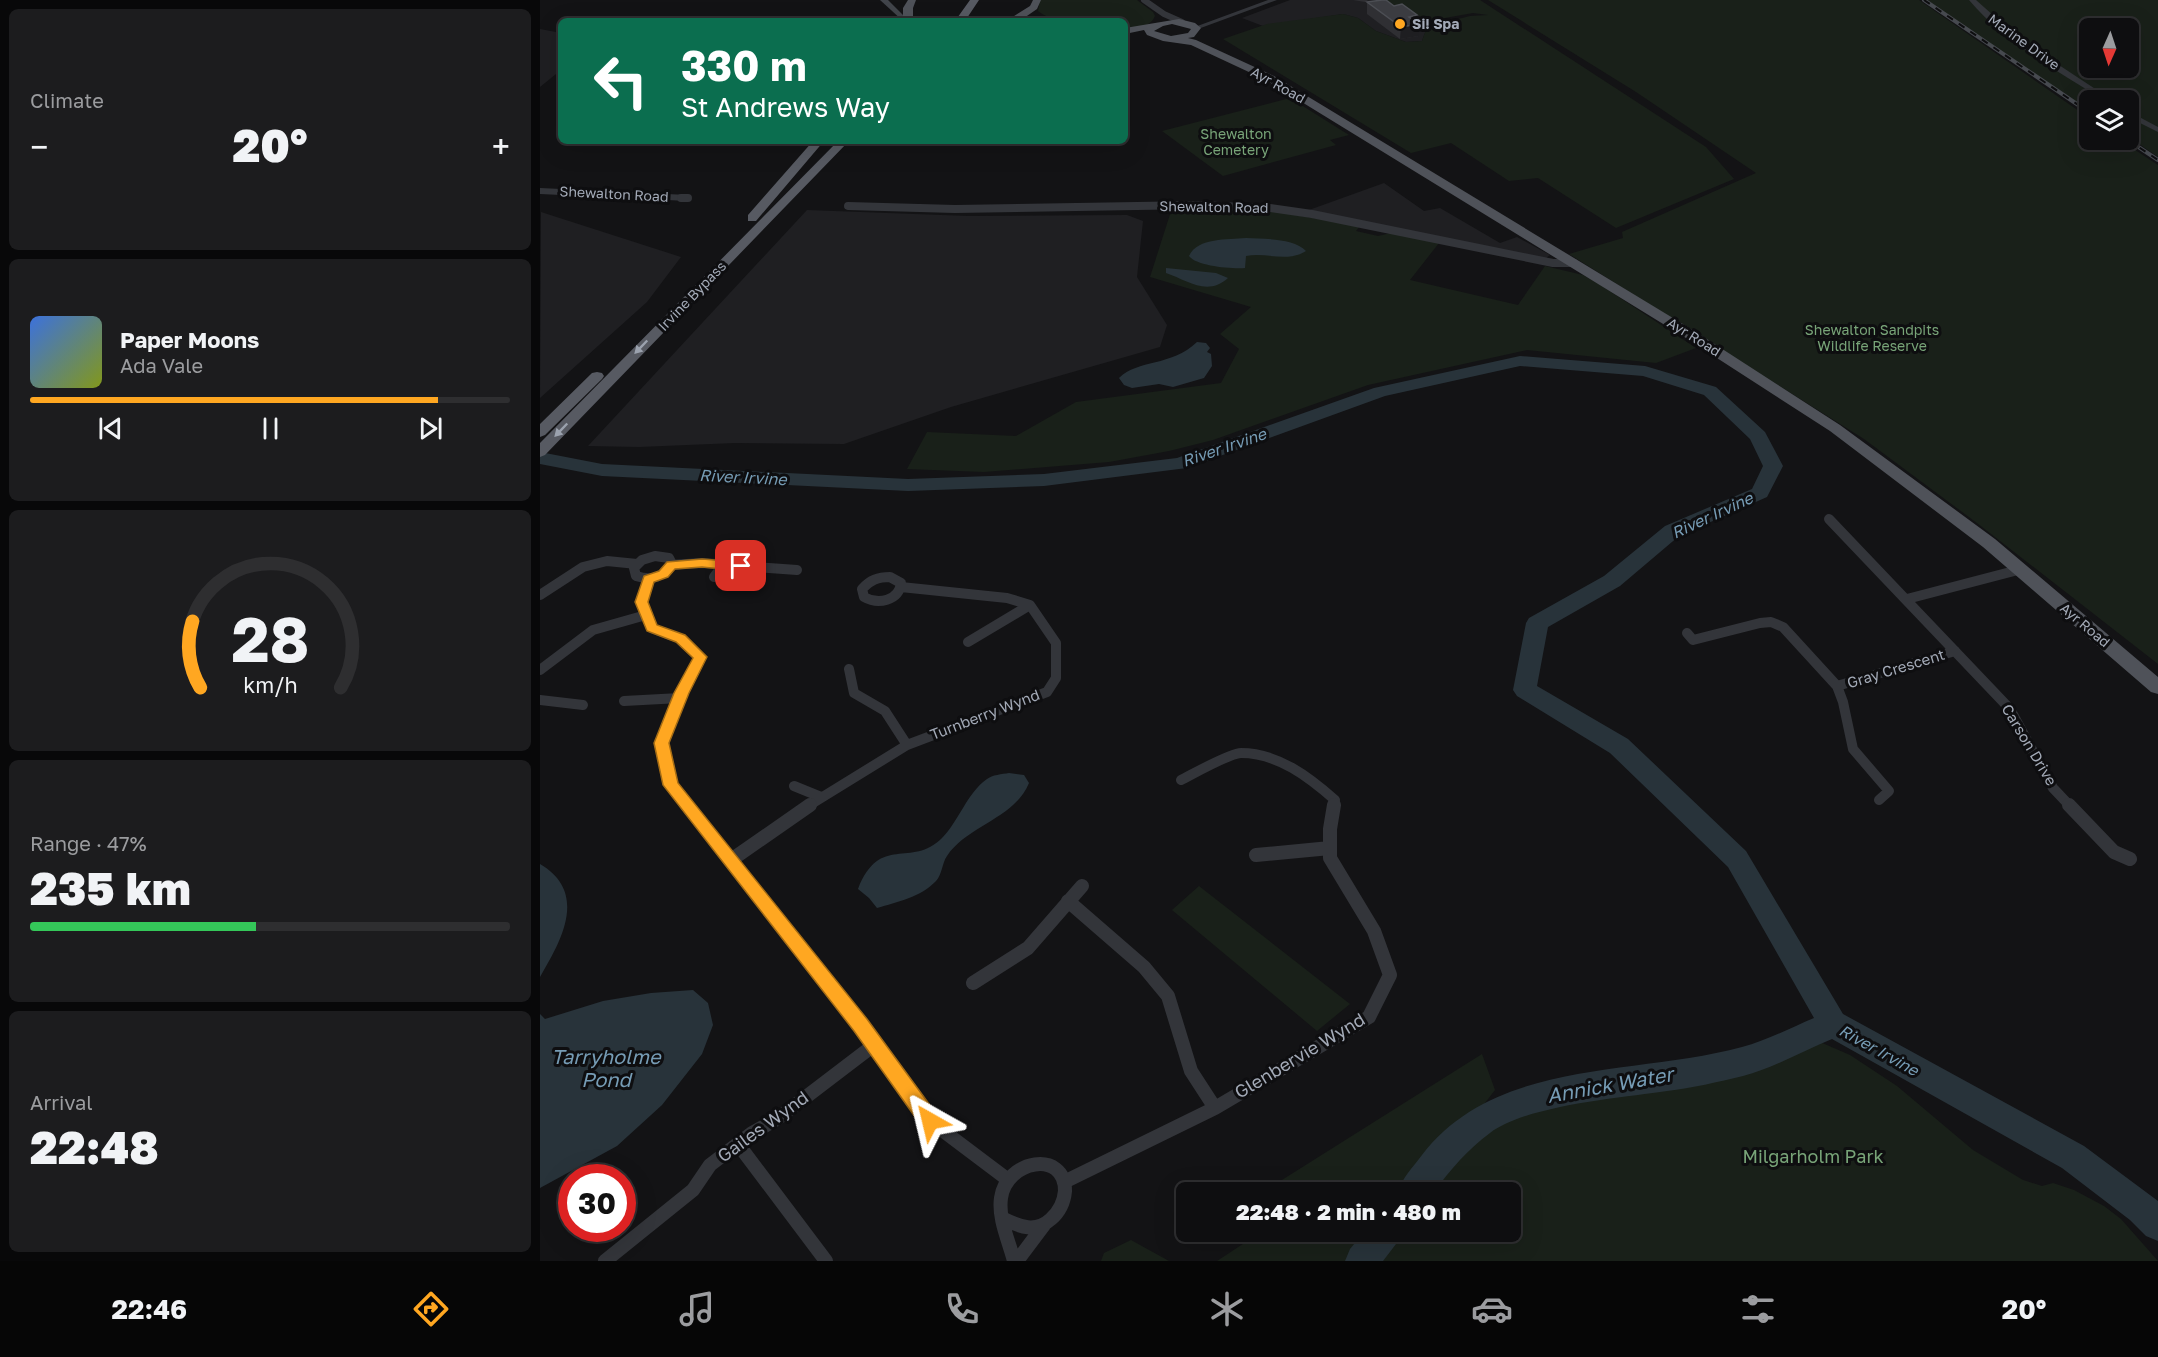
<!DOCTYPE html>
<meta charset="utf-8">
<style>
:root{--surface:#0e0e10;--page:#1c1c1e;--text:#f1f3f6;--muted:#9b9c9f;--line:#2e2e30;--accent:#ffa721}
body{margin:0;font-family:"Golos Text",sans-serif;background:var(--page);color:var(--text);height:100vh;display:flex;flex-direction:column;font-size:22px;white-space:nowrap}
*{box-sizing:border-box;margin:0}
p{font-size:20px;color:var(--muted)}
.icon{flex:none;width:33px;height:33px;fill:none;stroke:currentColor;stroke-width:2;stroke-linecap:round;stroke-linejoin:round}
.map{position:relative;flex:1;overflow:hidden}
.drawer{display:flex;flex-direction:column;gap:9px;padding:9px;background:#080809;width:540px}
.drawer>*{flex:none}
.banner{position:absolute;left:18px;top:18px;width:570px;height:126px;border-radius:9px;box-shadow:0 6px 24px #0002,0 0 0 2px var(--line);background:#0b6e4f;color:#fff;overflow:hidden}
.needle{width:39px;rotate:183deg}
.fabs{position:absolute;left:1539px;top:18px;display:grid;gap:12px}
.fabs a{display:grid;place-items:center;width:60px;height:60px;border-radius:9px;background:var(--surface);box-shadow:0 6px 24px #0002,0 0 0 2px var(--line);font-size:30px}
.speed{position:absolute;left:18px;top:1164px;display:flex;gap:12px;font-size:30px;font-weight:700;text-align:center}
.speed>*{display:grid;place-content:center;width:78px;height:78px;border-radius:50%;background:var(--surface);box-shadow:0 6px 24px #0002,0 0 0 2px var(--line);line-height:1}
.speed .limit{border:9px solid #d22;background:#fff;color:#111}
.pin{position:absolute;display:grid;place-items:center;width:51px;height:51px;color:#fff;margin:-26px;border-radius:12px;box-shadow:0 3px 9px #0006}
.me{position:absolute;width:66px;margin:-33px;rotate:323deg;stroke-linejoin:round;filter:drop-shadow(0 0 4px #0008)}
.turn{display:flex;align-items:center;gap:21px;height:126px;padding:0 24px;font-size:27px}
.turn .icon{width:78px;height:78px;stroke-width:2.5}
.turn b{display:block;font-size:42px;line-height:51px}
.big{font-size:45px;font-weight:800;line-height:1.1}
.drawer .widget{flex:1;display:flex;flex-direction:column;justify-content:center;gap:9px;min-width:0;padding:0 21px;border-radius:9px;background:var(--page)}
.drawer .dial{align-items:center;gap:0}
.dial svg{height:156px;overflow:visible;fill:none;stroke:var(--line);stroke-width:7;stroke-linecap:round;text-anchor:middle}
.dial text{fill:var(--text);stroke:none}
.song{display:flex;align-items:center;gap:18px}
.cover{width:72px;height:72px;border-radius:9px;background:linear-gradient(135deg,hsl(220 70% 55%),hsl(70 70% 35%))}
.played{height:6px;border-radius:3px;background:linear-gradient(90deg,var(--accent) 85%,var(--line) 85%)}
.keys{display:flex;justify-content:space-around;direction:ltr}
.heat{display:flex;justify-content:space-between;align-items:center;font-size:33px;direction:ltr}
.charge{height:9px;border-radius:4px;background:linear-gradient(90deg,#34c759 47%,var(--line) 0)}
.trip{position:absolute;left:636px;top:1182px;width:345px;height:60px;border-radius:9px;background:var(--surface);box-shadow:0 6px 24px #0002,0 0 0 2px var(--line);font-weight:800;line-height:60px;text-align:center}
.menu{display:flex;height:96px;justify-content:space-around;align-items:center;background:#060606;color:var(--muted)}
.menu .icon{width:42px;height:42px}
.menu .current{color:var(--accent)}
.menu b{font-size:27px;color:var(--text)}
main{display:flex;flex:1;min-height:0}
.map>svg:first-child{display:block}
</style>
<main>
<section class="drawer">
<div class="widget"><p>Climate</p>
<div class="heat"><a>−</a><b class="big">20°</b><a>+</a></div>
</div>
<div class="widget">
<div class="song"><i class="cover"></i><div><b>Paper Moons</b><p>Ada Vale</p></div></div>
<div class="played"></div>
<div class="keys"><svg class="icon" aria-label="previous" viewBox="0 0 24 24"><path d="M18 5L8 12l10 7zM5 5v14"/></svg><svg class="icon" aria-label="pause" viewBox="0 0 24 24"><path d="M8 5v14M16 5v14"/></svg><svg class="icon" aria-label="next" viewBox="0 0 24 24"><path d="M6 5l10 7-10 7zM19 5v14"/></svg></div>
</div>
<div class="widget dial"><svg viewBox="0 0 100 80">
<path d="M14 69A42 42 0 1 1 86 69"/>
<path d="M14 69A42 42 0 0 1 10 35" stroke="#ffa721"/>
<text x="50" y="56" font-size="32" font-weight="700">28</text>
<text x="50" y="72" font-size="11">km/h</text>
</svg></div>
<div class="widget"><p>Range · 47%</p><b class="big">235 km</b><div class="charge"></div></div>
<div class="widget"><p>Arrival</p><b class="big">22:48</b></div>
</section>
<div class="map">
<svg width="1618" height="1261" viewBox="0 0 1618 1261">
<rect width="100%" height="100%" fill="#131315"/>
<path fill="#1f1f22" d="M750 0H838L837 1 878 15 888 21 887 27 882 41 866 42 836 31 818 18 803 14 723 26 702 18Z
M0 29 21 33V70L0 87Z
M844 183 884 211 900 208 960 243 977 237 1010 255 1005 259 769 210Z
M267 210 428 216 587 215 603 221 597 277 627 325 620 347 411 407 304 444 195 443 99 447 48 446Z
M1 212 141 257 107 302 0 398Z"/>
<path fill="#192019" fill-rule="evenodd" d="M500 0H597L613 12 615 16C610 28 597 27 585 29V21C559 21 519 28 498 11Z
M838 0H940L1166 147 1194 179 1076 228 998 178 969 181 911 143 871 153 683 39 727 24 803 14 818 18 836 31 866 42 882 41 887 27 930 16 948 15 933 13 888 21 878 15H866L836 2Z
M948 0H1379L1549 118 1550 140H1580L1618 165V664L1437 523 1324 439 1029 254 1083 238 1082 232 1216 173 1096 92Z
M1386 0H1618V157L1589 137 1588 100H1550L1549 111ZM1550 28H1588V68H1550Z
M750 98 809 135 790 140 796 145 683 176 622 131Z
M632 208 726 210 820 226 816 231 838 236 851 233 899 243 870 280 978 305 1005 266 1043 275 1059 284 1156 348 1116 363 987 350 828 385 673 440 629 451 569 462 444 472 367 469 387 432 476 436 536 402 681 383 699 349 680 334 711 307 610 277Z
M659 886 810 1004 777 1031 632 910Z
M1280 1042 1310 1055 1357 1086 1433 1150 1483 1180 1502 1186 1513 1183 1534 1190 1564 1206 1581 1219 1618 1261H836L856 1232H970V1192H885L930 1142 959 1120 1021 1101 1097 1091H1120L1161 1079H1180L1212 1070 1251 1050Z
M942 1054 955 1090 876 1192H723Z
M710 1232H845L823 1261H677L712 1238Z
M591 1240 629 1261H561L564 1253Z"/>
<path fill="#28333a" d="M706 238C724 239 754 238 766 251 747 263 727 252 706 256L705 268C691 269 656 266 649 256 658 237 688 240 706 238Z
M626 268 676 273 688 278C667 297 647 280 626 273Z
M657 342 666 343 670 348 667 352 671 354 672 366 664 378 633 387 619 384 592 388 584 385 579 378C598 359 631 367 657 342Z
M469 773 484 775 489 783C474 819 428 825 407 856 402 863 402 875 396 881 381 897 357 902 337 908L329 898 318 889C340 833 371 869 402 838 419 821 427 793 447 779 452 775 462 774 469 773Z
M0 864C49 893 21 941 0 977Z
M153 990 168 1003 173 1025 162 1054 122 1105 77 1146 0 1188V1014L5 1019 63 1001 111 993Z"/>
<g fill="none" stroke-linecap="round" stroke-linejoin="round">
<path fill="#28333a" fill-rule="evenodd" d="M980 356 1105 366 1176 387 1225 432 1243 466 1227 497 1139 536 1080 586 1008 627 997 686 1088 739 1206 851 1303 1014 1544 1146 1618 1201V1241L1606 1236 1590 1220 1522 1168 1292 1039C1263 1051 1233 1068 1203 1076 1178 1082 1152 1088 1127 1091 1081 1098 987 1105 950 1133 928 1149 910 1170 894 1192H858C862 1178 873 1167 882 1155 956 1058 1096 1076 1202 1047 1226 1041 1250 1028 1274 1018L1188 867 1070 753 977 696 973 690 986 623 989 618 1064 576 1125 526 1212 489 1223 466 1210 439 1164 395 1103 376 980 366 845 396 647 468 504 486 368 491 62 476 0 464V452L62 464 368 479 504 474 637 458 834 388Z
M824 1232H861L856 1244 843 1261H805L810 1249Z"/>
<path stroke="#33353a" stroke-width="6" d="M604 0 624 14 642 22
M0 191 148 198"/>
<path stroke="#33353a" stroke-width="8" d="M141 198H148
M308 206 415 209 657 205 730 208 772 214 1013 263H1034"/>
<path stroke="#33353a" stroke-width="10" d="M1289 519 1470 709 1513 788 1530 806
M115 556 129 558 131 562C125 578 111 581 96 576L94 568 102 560Z
M131 565 162 563 257 570
M174 577 183 565
M350 577 361 583C359 601 338 605 324 597L322 589C330 580 338 577 350 577Z
M108 579 101 602 111 628 141 639 160 657 141 693 122 743 131 785 148 806
M0 595 43 567 67 561 97 564
M1367 599 1478 570
M1147 633 1153 640 1220 623 1231 622 1243 627 1297 686 1303 702 1313 749 1349 791 1339 800
M428 642 490 605
M309 669 314 693 345 711 367 745
M0 670 53 630 106 615
M1297 686 1415 651
M0 700 43 705
M84 701 140 698
M641 780C653 774 690 753 701 753 738 753 769 777 795 800L794 806
M254 786 281 797
M268 806 367 745 507 692 516 678V643L490 605 467 598 361 587"/>
<path stroke="#33353a" stroke-width="14" d="M147 805 321 1025 390 1121 467 1179
M1529 805 1574 852 1590 859
M716 855 790 848
M191 860 270 805
M528 901 604 967 628 996 651 1071 675 1108
M433 983 488 948 542 886
M198 1144 286 1261
M524 1182 675 1108 829 1017 850 975 834 931 790 858V829L794 805
M464 1219C480 1227 496 1233 511 1219 519 1212 524 1202 525 1191 525 1149 466 1160 461 1198 458 1219 469 1241 474 1261
M65 1261 153 1190 170 1165 212 1133 237 1119 334 1045
M477 1261 504 1225"/>
<path fill="#33353a" fill-rule="evenodd" d="M728 0H737L658 29 652 28Z
M1429 0H1436L1481 40 1572 100H1563C1517 70 1465 43 1429 0Z
M1588 111 1618 127V132L1588 117Z"/>
<path fill="#41444a" fill-rule="evenodd" d="M340 0H348L369 21H363Z"/>
<path fill="#4f5259" fill-rule="evenodd" d="M368 0H376L373 8V21H363V8Z
M493 0H501L497 9 484 18C496 16 512 15 523 21H470L471 18 490 6Z
M639 19 655 23 661 28 654 37 648 38 656 40 734 76 1156 332 1300 425 1455 539 1618 677V694L1611 692 1443 547 1290 431 1146 338 726 80 651 45 623 41 607 35 604 30 585 34V28ZM632 24 651 29 648 33 631 36 614 31 623 26Z"/>
<path fill="#575a62" fill-rule="evenodd" d="M430 0H439L425 21H415Z
M273 141H284L216 221H208V215Z
M298 141H309L5 455 0 457V443Z
M57 372 62 373 64 376 62 379 5 435 0 437V424L52 373Z"/>
<defs>
<path id="rail" d="M1384 0 1550 113
M1588 140 1618 160"/>
</defs>
<use href="#rail" stroke="#46494f" stroke-width="4"/>
<use href="#rail" stroke="#0e0e10" stroke-width="2" stroke-dasharray="7" stroke-linecap="butt"/>
</g>
<path fill="#2f2f33" d="M813 0H828L825 2Z
M827 2 877 22 879 24V36L860 39 827 14Z"/>
<path fill="#1e1e21" d="M877 15V24H879V36L860 39 861 27 869 17Z"/>
<path fill="#3b3c41" stroke="#4c4e54" stroke-width="1.5" d="M842 0H846L854 6 862 4 877 15 869 17 879 24 861 27 827 2Z"/>
<defs><path id="oneway-solid" d="M-6-.8H1V-3.2L6.5 0L1 3.2V.8H-6Z" transform="scale(1.5)"/></defs>
<g fill="#9ba2ae">
<use href="#oneway-solid" transform="translate(101 347) rotate(134)"/>
<use href="#oneway-solid" transform="translate(21 430) rotate(134)"/>
</g>
<path fill="#ffa721" stroke="#a66d15" stroke-width="1.5" d="M162 559 201 562 208 566 201 571 162 567 135 569 128 577 114 582 108 602 117 625 145 635 167 657 149 693 129 743 138 783 327 1019 397 1115 400 1121 397 1128 390 1130 383 1128 314 1031 123 785 114 743 134 693 153 658 136 642 107 631 95 602 104 576 119 571 127 562Z"/>
<circle fill="#ffa721" stroke="#0e0e10" stroke-width="2" cx="860" cy="24" r="6"/>
<g text-anchor="middle" stroke-width="6" stroke-linejoin="round" paint-order="stroke">
<g font-size="14" font-weight="bold" fill="#a3aab7" stroke="#0e0e10" text-anchor="start">
<text x="872" y="29">Si! Spa</text>
</g>
<g font-size="14" fill="#a3aab7" stroke="#0e0e10">
<text transform="translate(1484 42) rotate(36)" y="5">Marine Drive</text>
<text transform="translate(738 85) rotate(29)" y="5">Ayr Road</text>
<text transform="translate(74 194) rotate(3)" y="5">Shewalton Road</text>
<text transform="translate(674 207) rotate(1)" y="5">Shewalton Road</text>
<text transform="translate(152 296) rotate(-46)" y="5">Irvine Bypass</text>
<text transform="translate(1154 337) rotate(32)" y="5">Ayr Road</text>
<text transform="translate(1545 625) rotate(40)" y="5">Ayr Road</text>
</g>
<g font-size="14" fill="#78a478" stroke="#0e0e10">
<text x="696" y="139">Shewalton<tspan x="696" dy="16">Cemetery</tspan></text>
<text x="1332" y="335">Shewalton Sandpits<tspan x="1332" dy="16">Wildlife Reserve</tspan></text>
</g>
<g font-size="15" fill="#a3aab7" stroke="#0e0e10">
<text transform="translate(1356 669) rotate(-17)" y="5">Gray Crescent</text>
<text transform="translate(445 715) rotate(-21)" y="5">Turnberry Wynd</text>
<text transform="translate(1489 745) rotate(59)" y="5">Carson Drive</text>
</g>
<g font-size="16" font-style="italic" fill="#769cb5" stroke="#0e0e10">
<text transform="translate(684 447) rotate(-19)" y="6">River Irvine</text>
<text transform="translate(203 477) rotate(3)" y="6">River Irvine</text>
<text transform="translate(1172 515) rotate(-25)" y="6">River Irvine</text>
<text transform="translate(1339 1050) rotate(29)" y="6">River Irvine</text>
</g>
<g font-size="18" fill="#a3aab7" stroke="#0e0e10">
<text transform="translate(760 1056) rotate(-31)" y="6">Glenbervie Wynd</text>
<text transform="translate(223 1127) rotate(-36)" y="6">Gailes Wynd</text>
</g>
<g font-size="18" fill="#78a478" stroke="#0e0e10">
<text x="1273" y="1163">Milgarholm Park</text>
</g>
<g font-size="20" font-style="italic" fill="#769cb5" stroke="#0e0e10">
<text x="66" y="1064">Tarryholme<tspan x="66" dy="23">Pond</tspan></text>
<text transform="translate(1070 1085) rotate(-10)" y="7">Annick Water</text>
</g>
</g>
</svg>
<div class="fabs">
<a><svg class="needle" viewBox="-14 -14 28 28"><path d="M0-13l5 13h-10z" fill="#e53935"/><path d="M0 13l5-13h-10z" fill="#9b9c9f"/></svg></a>
<a><svg class="icon" aria-label="layers" viewBox="0 0 24 24"><path d="M12 4l9 5-9 5-9-5zM3 14l9 5 9-5"/></svg></a>
</div>
<div class="speed"><div class="limit">30</div></div>
<div class="pin" style="left:201px;top:566px;background:#d93025"><svg class="icon" aria-label="arrive" viewBox="0 0 24 24"><path d="M6 21V4h12l-3 4 3 4H6"/></svg></div>
<svg class="me" style="left:390px;top:1121px" viewBox="-20 -20 40 40"><path d="M0-17L14 15 0 8-14 15z" fill="#ffa721" stroke="#fff" stroke-width="4"/></svg>
<div class="trip">22:48 · 2 min · 480 m</div>
<div class="banner">
<div class="turn"><svg class="icon" aria-label="left" viewBox="0 0 24 24"><path d="M17 20v-9H6M10 6l-5 5 5 5"/></svg><div><b>330 m</b>St Andrews Way</div></div>
</div>
</div>
</main>
<nav class="menu">
<b>22:46</b>
<svg class="icon current" aria-label="directions" viewBox="0 0 24 24"><path d="M12 3l9 9-9 9-9-9zM9 14v-3h6M13 9l2 2-2 2"/></svg>
<svg class="icon" aria-label="music" viewBox="0 0 24 24"><path d="M9 18V5l10-2v13"/><circle cx="6" cy="18" r="3"/><circle cx="16" cy="16" r="3"/></svg>
<svg class="icon" aria-label="phone" viewBox="0 0 24 24"><path d="M5 4h4l2 5-3 2q2 4 5 5l2-3 5 2v4C11 20 4 13 5 4z"/></svg>
<svg class="icon" aria-label="climate" viewBox="0 0 24 24"><path d="M12 3v18M4 7l16 10M4 17L20 7"/></svg>
<svg class="icon" aria-label="car" viewBox="0 0 24 24"><path d="M5 17H2v-5l4-1 3-4h7l3 4 3 1v5h-3M9 17h6M6 11h13"/><circle cx="7" cy="17" r="2"/><circle cx="17" cy="17" r="2"/></svg>
<svg class="icon" aria-label="filters" viewBox="0 0 24 24"><path d="M4 7h16M4 17h16"/><circle cx="9" cy="7" r="2"/><circle cx="15" cy="17" r="2"/></svg>
<b>20°</b>
</nav>
